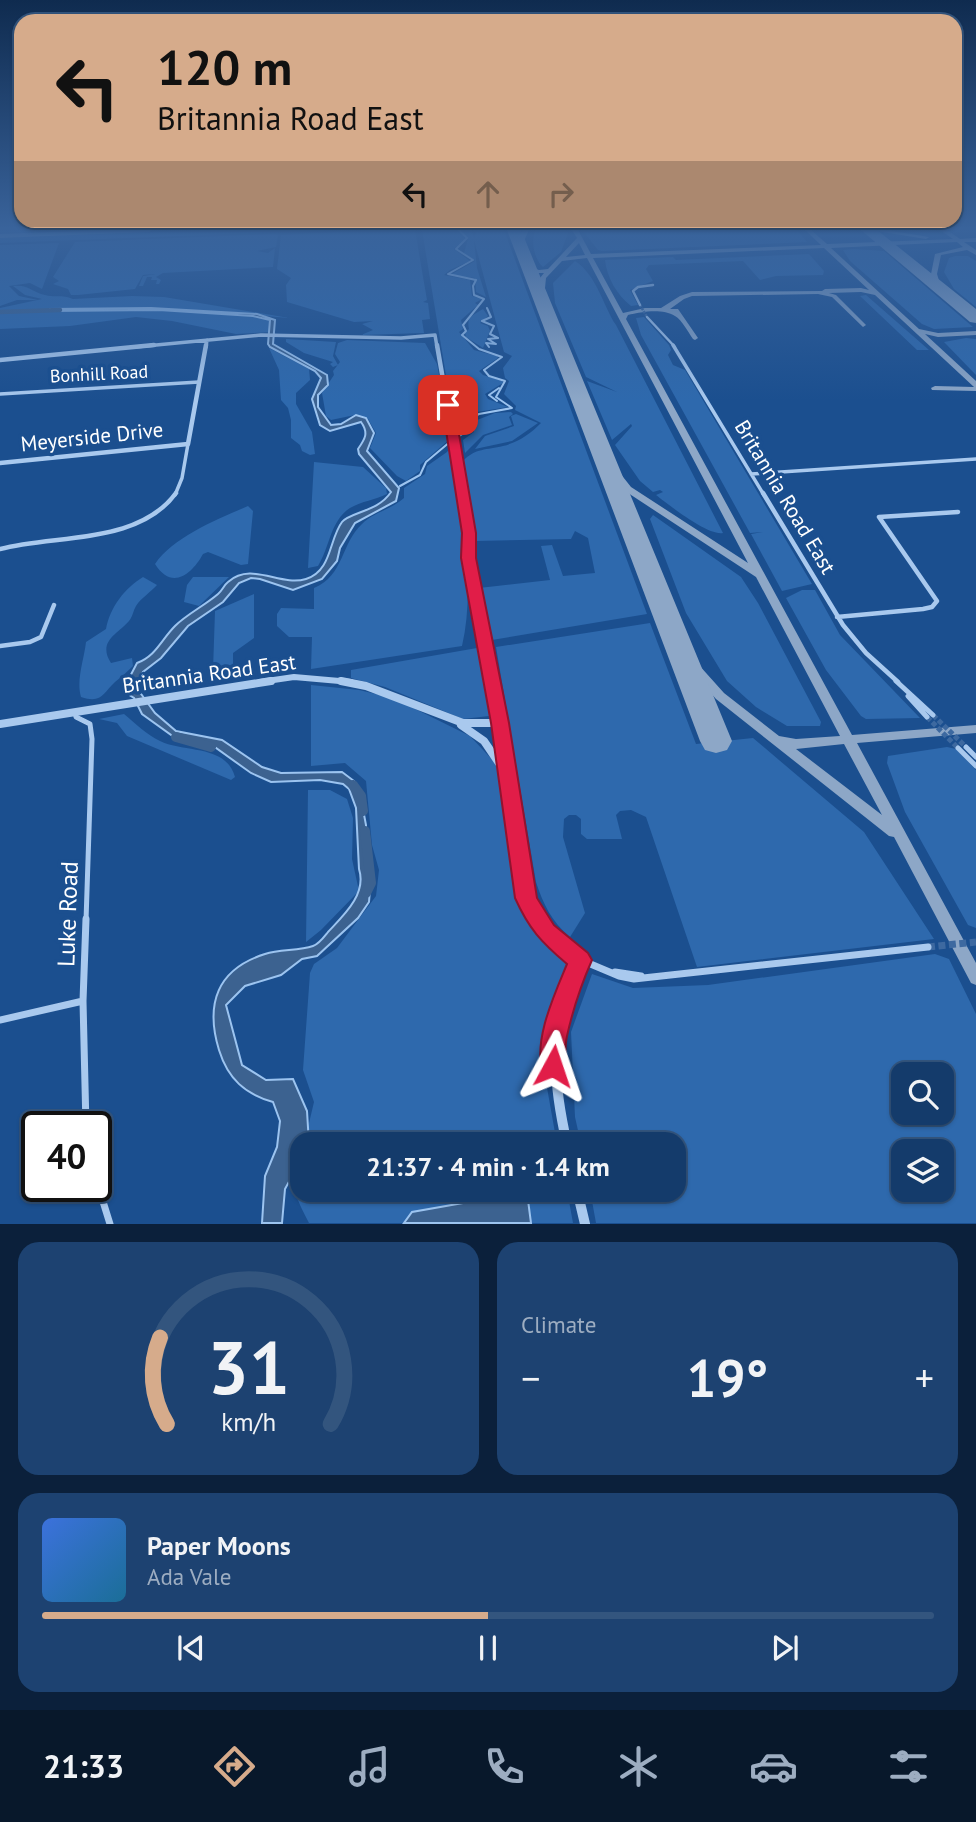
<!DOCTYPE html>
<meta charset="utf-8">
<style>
:root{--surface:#143b6b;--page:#1d4271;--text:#f1f3f6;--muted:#9dadc1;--line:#33557e;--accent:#d6ab8b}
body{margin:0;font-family:"PT Sans",sans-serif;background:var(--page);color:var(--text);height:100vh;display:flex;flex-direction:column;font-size:26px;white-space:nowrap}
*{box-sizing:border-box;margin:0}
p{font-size:23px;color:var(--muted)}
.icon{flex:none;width:38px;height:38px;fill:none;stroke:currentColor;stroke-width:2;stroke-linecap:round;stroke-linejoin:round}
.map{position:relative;height:1224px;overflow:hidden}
.sheet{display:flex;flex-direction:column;gap:18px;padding:18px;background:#0b203b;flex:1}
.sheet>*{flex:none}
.banner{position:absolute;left:14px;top:14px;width:948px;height:214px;border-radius:21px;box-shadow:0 2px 5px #0004,0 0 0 2px var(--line);background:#d6ab8b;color:#111;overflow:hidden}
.buttons{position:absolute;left:891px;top:1062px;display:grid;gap:14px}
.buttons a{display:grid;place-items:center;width:63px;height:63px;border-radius:14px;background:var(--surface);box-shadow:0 2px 5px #0004,0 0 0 2px var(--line);font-size:35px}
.speed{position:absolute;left:21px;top:1111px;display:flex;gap:14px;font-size:35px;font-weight:700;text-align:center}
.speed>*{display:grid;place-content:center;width:91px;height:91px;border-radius:50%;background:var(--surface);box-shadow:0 2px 5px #0004,0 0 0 2px var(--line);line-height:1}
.speed .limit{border:4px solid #111;border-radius:10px;background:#fff;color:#111}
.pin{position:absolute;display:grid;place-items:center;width:60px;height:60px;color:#fff;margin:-30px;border-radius:14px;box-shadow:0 4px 10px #0006}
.me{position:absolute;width:77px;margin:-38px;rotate:5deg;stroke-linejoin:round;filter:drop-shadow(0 0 5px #0008)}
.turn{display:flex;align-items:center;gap:24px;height:147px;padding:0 28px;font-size:32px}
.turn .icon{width:91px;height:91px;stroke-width:2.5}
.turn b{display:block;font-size:49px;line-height:60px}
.lanes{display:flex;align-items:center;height:66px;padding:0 28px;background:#0003;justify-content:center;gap:35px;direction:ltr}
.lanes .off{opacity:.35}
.big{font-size:52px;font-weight:700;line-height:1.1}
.sheet .tile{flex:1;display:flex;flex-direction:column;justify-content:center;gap:10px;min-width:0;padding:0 24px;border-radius:21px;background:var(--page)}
.sheet .dial{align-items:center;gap:0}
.dial svg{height:182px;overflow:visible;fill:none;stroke:var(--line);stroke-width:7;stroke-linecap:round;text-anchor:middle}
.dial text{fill:var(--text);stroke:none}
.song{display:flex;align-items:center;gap:21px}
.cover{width:84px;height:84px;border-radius:10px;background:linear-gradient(135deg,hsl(220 70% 55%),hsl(200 70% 35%))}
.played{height:7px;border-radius:4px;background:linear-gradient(90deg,var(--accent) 50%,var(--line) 50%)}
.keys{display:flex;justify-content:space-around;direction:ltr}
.heat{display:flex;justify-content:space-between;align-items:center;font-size:38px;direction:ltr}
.sheet .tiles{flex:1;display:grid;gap:18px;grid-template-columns:1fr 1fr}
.tile:last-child{grid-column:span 2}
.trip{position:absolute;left:290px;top:1132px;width:396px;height:70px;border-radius:21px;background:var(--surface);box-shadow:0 2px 5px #0004,0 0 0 2px var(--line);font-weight:700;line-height:70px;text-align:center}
.tab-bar{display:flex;height:112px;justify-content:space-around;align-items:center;background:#08182b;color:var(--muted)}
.tab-bar .icon{width:49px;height:49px}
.tab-bar .selected{color:var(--accent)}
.tab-bar b{font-size:32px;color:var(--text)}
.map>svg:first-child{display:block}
</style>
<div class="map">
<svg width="976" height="1224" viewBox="0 0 976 1224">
<rect width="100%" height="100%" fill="#1b4f8f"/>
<path fill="#2e69ad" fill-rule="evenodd" d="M213 230H333L0 243V238Z
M376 230H415L427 300 423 302 428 303 430 319 422 320 424 333 361 335 373 330 362 324 373 321 354 322 287 302 286 285 291 278 277 269 281 235Z
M422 230H471L474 237 476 233 473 230H504L647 614 492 640 479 588 550 580 541 546 552 545 563 576 595 573 588 538 575 531 571 539 473 541 463 461C475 448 487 450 503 446 519 442 530 434 541 423L515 410 516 406 504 394 509 381 505 378 503 368 512 356 504 352 474 240 477 268 486 297 476 292 475 278 450 275 475 261 464 253 468 239 461 231 465 239 454 249 470 261 450 270 444 275 470 280 472 296 482 299 475 303 478 305 461 320 463 329 459 332 474 350 497 356 498 358 479 371 483 375 502 381 503 383 485 394 488 399 508 407 477 412 463 419 467 431 456 436Z
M536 230H566L568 233 561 252 543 267C534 259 530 240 536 230Z
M582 230H797L807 242 602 251 598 250Z
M275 234 278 235 276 247 257 251 268 253 275 248 273 267 163 273 156 277 161 280 159 284H156L157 280H151L152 277H147L143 286H139L143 276 156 274 143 275 135 289 78 295H71L68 289 53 284 59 281 53 277 75 242Z
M59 243 42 289 30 283 9 286 19 296 38 300H17L0 306V245Z
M854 249 884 251 973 327 934 329 922 324 850 261 843 250Z
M809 254 824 271 823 275 776 276 760 280 743 261 649 265 646 269 653 281 630 290 638 305 631 306C617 295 607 278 605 260L673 257 676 260Z
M955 256H968L976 261V307L954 289 944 272 949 258Z
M575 261C597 275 604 308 616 325L723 533C708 536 669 505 656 495L663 492 660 490 653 492 640 481 615 445 632 426 631 424 612 440 587 381 617 392 586 377 555 303 553 283Z
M13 286C28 284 32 292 45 295 56 298 61 294 73 299L132 296 164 297 289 318 244 314 272 320 273 332 236 334 172 321 136 317 70 326 0 329V308L42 299 25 295Z
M866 295 929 350H917L860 296Z
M483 309 488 316 480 323 488 326 490 331 483 348 466 337 465 333 469 329C466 317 473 315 483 309Z
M644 317 669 345 671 350 668 355 673 365 685 370 812 584 782 591 751 534 763 532 750 533 641 335 636 318Z
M966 338 976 339V375L944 342Z
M286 339 336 342 333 356 338 365 333 367 330 364 333 362 304 353 286 342Z
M347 340 425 343 437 364 451 438 420 465V471L406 481 397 476 370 448 376 433 368 419 355 415 331 420 326 416 322 393 334 375 333 371 340 362 335 354 338 343Z
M269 348 309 369 310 380 296 393V404L312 432 315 454 310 455 302 451 300 445 291 438V420L288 408 281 400 279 370Z
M511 412 513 414 509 417 512 425 483 435 465 453 463 440 474 432 472 422 495 413Z
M516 414 538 423 512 441 475 449 485 436 514 426 511 416Z
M452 445C459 510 477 581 462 646L311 669 312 637H289L277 626V614L281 608 314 609V588C344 576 341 543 362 524 374 512 392 509 404 498V488L425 474 427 466 447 452Z
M314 462 363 467 386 488 387 494C375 500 362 501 350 508 330 521 330 547 318 566L308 568Z
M248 506 253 511 248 564 241 565 208 552 203 554C192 574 172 591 155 564 173 537 218 519 248 506Z
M653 515 741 577 758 603 821 722 820 726H787L756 707 727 681 686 613 650 519Z
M143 577 157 585C151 592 141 598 136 606 133 611 133 616 129 621 118 634 97 641 111 663L132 658 133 666C127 672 121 677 115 682 103 693 102 704 81 697 76 680 84 660 86 642L106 629C110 607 125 588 143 577Z
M193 577H229L199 606 184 602 187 585Z
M802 590H815L840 635 920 718 866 719 861 716 826 670 786 598Z
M254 594V638L233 653V674L213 670 215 611Z
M650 623 696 744 753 738 864 832 934 939 697 967 646 817 631 810 620 811 616 815 622 839H587L581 834V819L576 815H569L564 819 563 837 585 913 570 937C552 922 543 904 536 882L496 647Z
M477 648 492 710 489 716 463 719 385 687 351 678V670Z
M311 685 359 690 393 698 470 736 499 767 510 789 525 895 569 961 551 1040 546 1082 557 1144H304L314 1102 303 1070 310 973 314 964 337 948 376 896 379 870 372 845 366 781 345 763 311 766Z
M124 714C135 723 147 735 160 741 184 753 226 744 235 777L231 780 127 736 117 723 99 719Z
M947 747 956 749 976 770V928L968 925 905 812 887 763 888 756Z
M308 790H330L347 799 353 818 352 859 359 891 321 930 306 942Z
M935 954 949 959 976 1014V1223H596L590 1190H674V1144H581L575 1117 571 1032 592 974 633 988 708 985ZM942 1074V1113H903V1074ZM903 1152H942V1190H903Z
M303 1149V1190H567L573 1223H309C293 1192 289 1183 303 1149Z"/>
<path fill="#3c6290" stroke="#9cc4f0" stroke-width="2" d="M151 308 257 314 275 320 273 344 327 375 328 385 318 395V407L331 425 341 424 356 415 366 418 374 433 367 451 399 488 396 501 355 523 340 548 337 561 322 579 293 590 260 579 251 578 239 583 223 602 188 626 161 658 143 672 136 687 155 713 176 731 222 740 262 767 281 773 342 772 354 781 362 804 366 825V854L371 877 369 902 358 918 317 956 302 959 281 975 245 986 226 1005 242 1065 266 1080 293 1079 307 1111 309 1144H303V1156L285 1189 282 1223H262L265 1176 277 1147 280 1121 273 1102C245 1094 228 1079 219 1050 205 1004 217 969 265 954 280 949 298 951 313 946 319 944 324 937 328 932 344 915 367 894 359 869L356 808 349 789 343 784 320 780 271 782 251 773 216 748 174 737 142 714 134 698 126 693 125 686 137 663C156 656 161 640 175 626 187 614 204 606 218 594 222 591 224 585 228 582 252 561 280 587 306 579 332 571 329 539 342 522 350 512 378 512 391 492L359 454 358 449C365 439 369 433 361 422L330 431 320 425 312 399 321 378 315 371 270 347 268 344 270 320 253 316 159 310 49 311 50 309Z
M520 1193 528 1200 531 1223H404L412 1212Z"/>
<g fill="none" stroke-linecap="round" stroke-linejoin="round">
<path stroke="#9cc4f0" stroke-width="2" d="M487 308 491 317 482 321 494 326 490 334 498 338 488 339 496 344 486 343 489 347
M497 401 489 395 499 388
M456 438 469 430 465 425 467 420 479 414 512 408 496 397 505 381 489 376 484 370 502 357 479 349 462 335 466 331 463 325 484 299 474 295 473 286 476 280 448 274 473 260 456 249 467 238 459 230
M400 486 420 475 426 462 451 441"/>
<path stroke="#3c6290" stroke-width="4.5" d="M0 312 60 310"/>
<path stroke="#3c6290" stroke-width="10" d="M176 737 211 747
M353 785 361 796 363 811
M365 831 371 883 366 893"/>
<path fill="#8da7c7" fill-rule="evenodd" d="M107 230H152L149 232 0 238V234Z
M523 230H529L524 241V248L521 250 518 248V241Z
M572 230H578L591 254 821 245 805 230H811L827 244 953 239 940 230H947L960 239 976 238V242H964L976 250V255L967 250 941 255 937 274 941 287 938 289 935 287 931 274 935 254 963 247 957 242 831 248 919 329 938 333 976 331V335L938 337 925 334 976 381V391L932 390 931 388 935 386 974 387 875 295 861 292 829 293 836 295 866 325 863 327 832 297 818 294 692 296 684 299 670 309H678L698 338 695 340 693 339C688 332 682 320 675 316 662 308 641 312 628 315L626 319 852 735 976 725V733L857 743 976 963V985L971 983 894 837 889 836 716 699 690 670 673 643 674 640H682L698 664 724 693 779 736 796 739 840 736 756 577 625 491 601 460 605 457 608 458 631 487 748 563 587 258 562 261 546 278 544 298 541 300 538 298 540 278 544 273H536L527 269 530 267 539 270 548 269 577 238ZM579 243 585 255 566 257ZM824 248 869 290 861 288 825 289 822 291 692 292 680 296 661 308H645L623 313 593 258ZM844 744 882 815 796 749Z
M870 230H886L929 237 926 239Z"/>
<path fill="#8da7c7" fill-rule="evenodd" d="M507 230H521L732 741 727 750 716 753 705 750 700 741Z
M861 230H877L976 309V323L970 322Z"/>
<path stroke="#3d69a0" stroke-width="2.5" stroke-dasharray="2.5 1" stroke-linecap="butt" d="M640 305 647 317"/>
<path stroke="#3d69a0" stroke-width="5" stroke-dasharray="5 2.5" stroke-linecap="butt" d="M933 715 966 747
M927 717 958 748"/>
<path stroke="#3d69a0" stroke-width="7" stroke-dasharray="7 3.5" stroke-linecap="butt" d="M928 947 976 942"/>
<path stroke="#a9c9ee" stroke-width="2.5" d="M640 305 633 291 638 287 653 285
M647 317 675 347"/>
<path stroke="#a9c9ee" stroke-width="3.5" d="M673 345 764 495
M0 394 199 382
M751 474 976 459
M175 495 182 478 188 444"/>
<path stroke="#a9c9ee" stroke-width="4.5" d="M763 493 843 625 866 653 898 682
M879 517 958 512
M0 549C56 534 138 545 176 493
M837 617 923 609 932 607 937 601 879 517
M0 646 30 642 41 637 54 605"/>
<path stroke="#a9c9ee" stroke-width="5" d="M896 681 933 715
M908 696 927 717
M75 713 76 717 90 724 92 739 86 921
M966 747 976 757
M958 748 976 766"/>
<path stroke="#a9c9ee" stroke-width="7" d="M86 919 83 1001 86 1127
M581 960 619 976 634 979 928 947
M615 972 641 976
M0 1020 83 1001
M96 1179 110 1224"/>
<path stroke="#a9c9ee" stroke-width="3.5" d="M135 347 261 335 401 338 435 335 437 347
M206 347 207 340"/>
<path stroke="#a9c9ee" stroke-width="4.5" d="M437 345 463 495
M0 360 154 345
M0 463 188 444 206 345"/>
<path stroke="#a9c9ee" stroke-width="6" d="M463 493 468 524V558L492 682
M260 682 294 677 351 682"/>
<path stroke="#a9c9ee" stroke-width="8" d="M341 681 366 686 463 723H500
M492 681 526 898 540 921
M0 724 271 681
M461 725 484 741 505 772"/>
<path stroke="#a9c9ee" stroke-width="10" d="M539 919 546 932 580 960C551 1032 550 1069 567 1144
M577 1190 585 1224"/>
</g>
<linearGradient id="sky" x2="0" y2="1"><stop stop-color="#0f2b4f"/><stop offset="0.57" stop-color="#39639b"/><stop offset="1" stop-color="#39639b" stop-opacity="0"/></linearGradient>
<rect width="976" height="401" fill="url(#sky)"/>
<path fill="#e11d48" stroke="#92132f" stroke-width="2" d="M448 401 454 405 476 533V558L509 723 537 898 554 925 588 953 592 960C581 985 573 1009 567 1036 564 1049 567 1062 561 1075L553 1078 544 1075C531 1044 555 993 567 964 541 942 529 929 515 898L491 723 461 558 462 533 442 405Z"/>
<g text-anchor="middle" stroke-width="7" stroke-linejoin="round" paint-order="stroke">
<g font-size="18" fill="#fff" stroke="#1b4f8f">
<text transform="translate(99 374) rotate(-3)" y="6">Bonhill Road</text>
</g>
<g font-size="21" fill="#fff" stroke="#1b4f8f">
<text transform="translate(92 437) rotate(-6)" y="7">Meyerside Drive</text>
<text transform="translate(785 497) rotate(59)" y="7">Britannia Road East</text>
<text transform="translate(209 674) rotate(-8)" y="7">Britannia Road East</text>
</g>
<g font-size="24" fill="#fff" stroke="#1b4f8f">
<text transform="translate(68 914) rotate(-88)" y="8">Luke Road</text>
</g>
</g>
</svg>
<div class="buttons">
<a><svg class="icon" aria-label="search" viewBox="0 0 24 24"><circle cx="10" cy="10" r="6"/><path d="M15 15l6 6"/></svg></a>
<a><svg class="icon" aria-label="layers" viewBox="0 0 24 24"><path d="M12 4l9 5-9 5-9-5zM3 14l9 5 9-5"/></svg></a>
</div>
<div class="speed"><div class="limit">40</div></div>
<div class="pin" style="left:448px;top:405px;background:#d93025"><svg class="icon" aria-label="arrive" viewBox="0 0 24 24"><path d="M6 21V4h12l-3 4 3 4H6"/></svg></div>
<svg class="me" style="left:553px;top:1066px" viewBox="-20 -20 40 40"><path d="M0-17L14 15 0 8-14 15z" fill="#e11d48" stroke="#fff" stroke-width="4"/></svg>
<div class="trip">21:37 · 4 min · 1.4 km</div>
<div class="banner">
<div class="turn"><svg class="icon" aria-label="left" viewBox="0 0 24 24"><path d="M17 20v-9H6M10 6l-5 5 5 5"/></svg><div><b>120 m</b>Britannia Road East</div></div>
<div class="lanes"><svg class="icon" aria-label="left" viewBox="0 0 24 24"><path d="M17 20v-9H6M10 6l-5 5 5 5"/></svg><svg class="icon off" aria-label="ahead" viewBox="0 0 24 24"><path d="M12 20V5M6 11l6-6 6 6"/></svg><svg class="icon off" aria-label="right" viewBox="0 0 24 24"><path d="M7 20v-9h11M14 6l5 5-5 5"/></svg></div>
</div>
</div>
<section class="sheet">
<div class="tiles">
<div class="tile dial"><svg viewBox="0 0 100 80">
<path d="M14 69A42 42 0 1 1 86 69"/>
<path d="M14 69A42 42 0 0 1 11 31" stroke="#d6ab8b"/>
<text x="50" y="56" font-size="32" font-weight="700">31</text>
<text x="50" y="72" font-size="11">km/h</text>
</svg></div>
<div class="tile"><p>Climate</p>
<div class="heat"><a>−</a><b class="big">19°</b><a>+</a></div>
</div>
<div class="tile">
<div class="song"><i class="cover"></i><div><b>Paper Moons</b><p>Ada Vale</p></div></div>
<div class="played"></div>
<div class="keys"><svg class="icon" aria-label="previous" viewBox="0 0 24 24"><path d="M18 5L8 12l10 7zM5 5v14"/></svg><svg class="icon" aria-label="pause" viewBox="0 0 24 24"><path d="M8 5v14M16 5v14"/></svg><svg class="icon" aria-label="next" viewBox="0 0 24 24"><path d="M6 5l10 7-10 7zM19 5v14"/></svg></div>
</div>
</div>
</section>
<nav class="tab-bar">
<b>21:33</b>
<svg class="icon selected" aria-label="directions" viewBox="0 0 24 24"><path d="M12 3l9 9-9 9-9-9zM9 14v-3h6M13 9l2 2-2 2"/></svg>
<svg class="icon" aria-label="music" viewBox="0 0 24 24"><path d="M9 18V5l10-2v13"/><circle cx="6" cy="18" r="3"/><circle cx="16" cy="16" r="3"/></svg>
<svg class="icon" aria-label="phone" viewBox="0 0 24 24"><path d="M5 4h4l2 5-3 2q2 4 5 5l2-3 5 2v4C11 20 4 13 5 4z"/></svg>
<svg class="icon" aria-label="climate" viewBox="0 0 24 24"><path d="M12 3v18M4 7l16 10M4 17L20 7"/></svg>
<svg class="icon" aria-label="car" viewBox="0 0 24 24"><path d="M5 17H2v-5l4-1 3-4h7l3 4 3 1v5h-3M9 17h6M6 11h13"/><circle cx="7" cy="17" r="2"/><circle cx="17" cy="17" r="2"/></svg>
<svg class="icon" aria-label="filters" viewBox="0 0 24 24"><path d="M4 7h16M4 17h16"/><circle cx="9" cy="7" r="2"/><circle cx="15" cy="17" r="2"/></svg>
</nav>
